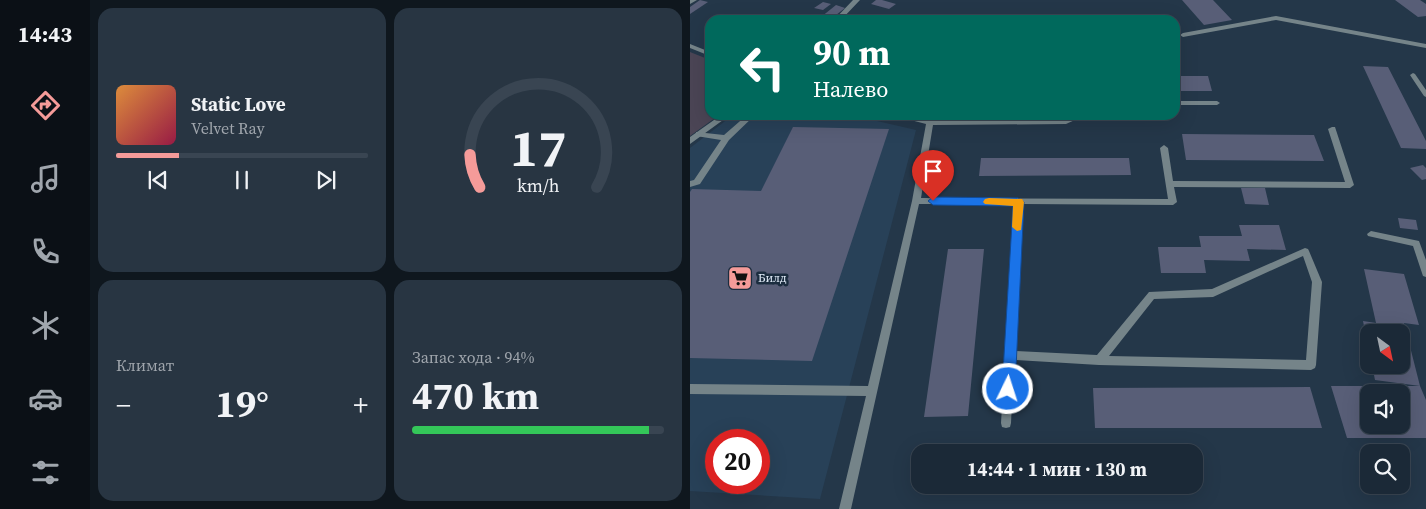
<!DOCTYPE html>
<html lang="ru">
<meta charset="utf-8">
<style>
:root{--surface:#1b2937;--page:#283542;--text:#f1f3f6;--muted:#a0a6ad;--line:#394552;--accent:#f59b99}
body{margin:0;font-family:"Source Serif 4",serif;background:var(--page);color:var(--text);height:100vh;display:flex;flex-direction:column;font-size:19px;white-space:nowrap}
*{box-sizing:border-box;margin:0}
p{font-size:16px;color:var(--muted)}
.icon{flex:none;width:28px;height:28px;fill:none;stroke:currentColor;stroke-width:2;stroke-linecap:round;stroke-linejoin:round}
.map{position:relative;flex:1;overflow:hidden}
.side{display:flex;flex-direction:column;gap:8px;padding:8px;background:#0f171e;width:600px}
.side>*{flex:none}
.top-card{position:absolute;left:15px;top:15px;width:475px;height:105px;border-radius:15px;box-shadow:0 5px 20px #0002,0 0 0 1px var(--line);background:#00695c;color:#fff;overflow:hidden}
.needle{width:32px;rotate:147deg}
.tools{position:absolute;left:670px;top:324px;display:grid;gap:10px}
.tools a{display:grid;place-items:center;width:50px;height:50px;border-radius:10px;background:var(--surface);box-shadow:0 5px 20px #0002,0 0 0 1px var(--line);font-size:25px}
.speed{position:absolute;left:15px;top:429px;display:flex;gap:10px;font-size:25px;font-weight:700;text-align:center}
.speed>*{display:grid;place-content:center;width:65px;height:65px;border-radius:50%;background:var(--surface);box-shadow:0 5px 20px #0002,0 0 0 1px var(--line);line-height:1}
.speed .limit{border:8px solid #d22;background:#fff;color:#111}
.pin{position:absolute;display:grid;place-items:center;width:42px;height:42px;color:#fff;margin:-51px -21px;border-radius:50% 50% 50% 0;rotate:-45deg;box-shadow:0 0 5px #0007}
.pin .icon{rotate:45deg}
.me{position:absolute;width:55px;margin:-28px;rotate:4deg;stroke-linejoin:round;filter:drop-shadow(0 0 4px #0008)}
.turn{display:flex;align-items:center;gap:18px;height:105px;padding:0 25px;font-size:22px}
.turn .icon{width:65px;height:65px;stroke-width:2.5}
.turn b{display:block;font-size:35px;line-height:42px}
.big{font-size:38px;font-weight:700;line-height:1.1}
.side .widget{flex:1;display:flex;flex-direction:column;justify-content:center;gap:8px;min-width:0;padding:0 18px;border-radius:15px;background:var(--page)}
.side .dial{align-items:center;gap:0}
.dial svg{height:130px;overflow:visible;fill:none;stroke:var(--line);stroke-width:7;stroke-linecap:round;text-anchor:middle}
.dial text{fill:var(--text);stroke:none}
.song{display:flex;align-items:center;gap:15px}
.cover{width:60px;height:60px;border-radius:8px;background:linear-gradient(135deg,hsl(30 70% 55%),hsl(340 70% 35%))}
.played{height:5px;border-radius:2px;background:linear-gradient(90deg,var(--accent) 25%,var(--line) 25%)}
.keys{display:flex;justify-content:space-around;direction:ltr}
.heat{display:flex;justify-content:space-between;align-items:center;font-size:28px;direction:ltr}
.charge{height:8px;border-radius:4px;background:linear-gradient(90deg,#34c759 94%,var(--line) 0)}
.side .tiles{flex:1;display:grid;gap:8px;grid-template-columns:repeat(2,1fr)}
.trip{position:absolute;left:221px;top:444px;width:292px;height:50px;border-radius:15px;background:var(--surface);box-shadow:0 5px 20px #0002,0 0 0 1px var(--line);font-weight:700;line-height:50px;text-align:center}
main{display:flex;flex:1;min-height:0}
.tab-bar{display:flex;flex-direction:column;width:90px;justify-content:space-around;align-items:center;background:#0b1016;color:var(--muted)}
.tab-bar .icon{width:35px;height:35px}
.tab-bar .on{color:var(--accent)}
.tab-bar b{font-size:22px;color:var(--text)}
.map>svg:first-child{display:block}
</style>
<main>
<nav class="tab-bar">
<b>14:43</b>
<svg class="icon on" aria-label="directions" viewBox="0 0 24 24"><path d="M12 3l9 9-9 9-9-9zM9 14v-3h6M13 9l2 2-2 2"/></svg>
<svg class="icon" aria-label="music" viewBox="0 0 24 24"><path d="M9 18V5l10-2v13"/><circle cx="6" cy="18" r="3"/><circle cx="16" cy="16" r="3"/></svg>
<svg class="icon" aria-label="phone" viewBox="0 0 24 24"><path d="M5 4h4l2 5-3 2q2 4 5 5l2-3 5 2v4C11 20 4 13 5 4z"/></svg>
<svg class="icon" aria-label="climate" viewBox="0 0 24 24"><path d="M12 3v18M4 7l16 10M4 17L20 7"/></svg>
<svg class="icon" aria-label="car" viewBox="0 0 24 24"><path d="M5 17H2v-5l4-1 3-4h7l3 4 3 1v5h-3M9 17h6M6 11h13"/><circle cx="7" cy="17" r="2"/><circle cx="17" cy="17" r="2"/></svg>
<svg class="icon" aria-label="filters" viewBox="0 0 24 24"><path d="M4 7h16M4 17h16"/><circle cx="9" cy="7" r="2"/><circle cx="15" cy="17" r="2"/></svg>
</nav>
<section class="side">
<div class="tiles">
<div class="widget">
<div class="song"><i class="cover"></i><div><b>Static Love</b><p>Velvet Ray</p></div></div>
<div class="played"></div>
<div class="keys"><svg class="icon" aria-label="previous" viewBox="0 0 24 24"><path d="M18 5L8 12l10 7zM5 5v14"/></svg><svg class="icon" aria-label="pause" viewBox="0 0 24 24"><path d="M8 5v14M16 5v14"/></svg><svg class="icon" aria-label="next" viewBox="0 0 24 24"><path d="M6 5l10 7-10 7zM19 5v14"/></svg></div>
</div>
<div class="widget dial"><svg viewBox="0 0 100 80">
<path d="M14 69A42 42 0 1 1 86 69"/>
<path d="M14 69A42 42 0 0 1 8 49" stroke="#f59b99"/>
<text x="50" y="56" font-size="32" font-weight="700">17</text>
<text x="50" y="72" font-size="11">km/h</text>
</svg></div>
<div class="widget"><p>Климат</p>
<div class="heat"><a>−</a><b class="big">19°</b><a>+</a></div>
</div>
<div class="widget"><p>Запас хода · 94%</p><b class="big">470 km</b><div class="charge"></div></div>
</div>
</section>
<div class="map">
<svg width="736" height="509" viewBox="0 0 736 509">
<rect width="100%" height="100%" fill="#243749"/>
<path fill="#284158" fill-rule="evenodd" d="M43 115H161L226 130 130 499 0 491V148ZM26 440H69V482H26Z"/>
<path fill="#4b4555" d="M0 52 20 60V115H29L0 136Z"/>
<path fill="#585e77" fill-rule="evenodd" d="M10 0 18 2 0 14V7Z
M186 0H192L206 4 199 9 181 4Z
M492 0H523L542 20 514 25Z
M705 0H730L736 4V16L728 17Z
M133 2 141 4 133 10 124 8Z
M146 5 155 8 141 19 131 17Z
M173 14 196 19V20L167 19Z
M673 66 698 67 736 141V149L711 148Z
M485 76H518L522 91H485Z
M103 127 199 129 122 361 0 358V192L2 189 71 191Z
M492 134 624 135 634 161 496 160Z
M291 158H439L441 175 289 176Z
M733 165 736 168V179L732 180 720 168Z
M551 188H575L579 205 555 204Z
M708 218 726 220 728 230 710 228Z
M549 225H589L596 250 557 249 560 261 514 260 516 273H471L468 247H511L509 236H552Z
M258 249H294L278 416 234 417Z
M674 269 714 274 729 325 714 323 730 386 685 380 682 365H711V332H679L678 346 673 321 686 323Z
M641 386H730L736 400V438H657ZM679 392H711V425H679Z
M620 387 632 428H405L403 388Z"/>
<g fill="none" stroke-linecap="round" stroke-linejoin="round">
<path fill="#758489" fill-rule="evenodd" d="M0 0H7L0 4Z
M586 16 736 44V48L586 20 493 37 490 35 493 33Z
M0 44 20 52V56L0 48Z
M723 73 725 74 736 90V97L734 96 720 75Z
M485 101H527L530 103 527 105H485Z
M57 115H65L39 140 10 184 0 187V181L4 180 31 140 6 136V132L34 135Z
M207 115H219L240 121 375 120 386 115H396L376 124 243 125 231 198 478 199 470 148 474 145 478 148 483 181 655 182 638 129 642 127H645L664 185 660 188 484 187 487 202 483 205 332 204 325 351 407 355 459 292 522 289 615 248 618 249 619 251 632 282 626 365 625 368 621 370 409 365 324 360 321 423 320 427 316 428 312 427 311 423 324 204H229L161 509H149L176 396 0 394V384L178 386 222 201 236 124 209 117ZM613 256 622 282 616 360 419 356 464 299 523 297Z
M681 231 729 241 736 260V277L733 276 723 246 678 236 677 234Z"/>
<path fill="#758489" fill-rule="evenodd" d="M163 0H170L151 20H144Z
M31 115H40L0 144V137Z"/>
</g>
<path fill="#1a73e8" stroke="#114b97" d="M243 197 328 198 334 202 325 389 323 393 318 395 314 393 312 389 323 206 243 205 238 201Z"/>
<path fill="#f59e0b" d="M299 198 332 199 334 202 331 230 327 231 322 227 323 206 295 204 293 202 295 199Z"/>
<defs>
<symbol id="supermarket-square" viewBox="-11 -11 22 22"><rect x="-9" y="-9" width="18" height="18" rx="4" fill="#f59b99" stroke="#1b2d3f"/><path d="M-6-5.5h2.5l.6 2H6L4.5 2H-2.5L-4.4-4H-6ZM-1.5 3.2a1.3 1.3 0 1 0 .1 0ZM3 3.2a1.3 1.3 0 1 0 .1 0Z" fill="#111"/></symbol>
</defs>
<g fill-rule="evenodd">
<use href="#supermarket-square" x="36" y="264" width="28" height="28"/>
</g>
<g text-anchor="middle" stroke-width="5" stroke-linejoin="round" paint-order="stroke">
<g font-size="12" fill="#e1ecf8" stroke="#1b2d3f" text-anchor="start">
<text x="68" y="282">Билд</text>
</g>
</g>
</svg>
<div class="tools">
<a><svg class="needle" viewBox="-14 -14 28 28"><path d="M0-13l5 13h-10z" fill="#e53935"/><path d="M0 13l5-13h-10z" fill="#a0a6ad"/></svg></a>
<a><svg class="icon" aria-label="sound" viewBox="0 0 24 24"><path d="M4 9h4l5-4v14l-5-4H4zM17 9q2 3 0 6"/></svg></a>
<a><svg class="icon" aria-label="search" viewBox="0 0 24 24"><circle cx="10" cy="10" r="6"/><path d="M15 15l6 6"/></svg></a>
</div>
<div class="speed"><div class="limit">20</div></div>
<div class="pin" style="left:243px;top:201px;background:#d93025"><svg class="icon" aria-label="arrive" viewBox="0 0 24 24"><path d="M6 21V4h12l-3 4 3 4H6"/></svg></div>
<svg class="me" style="left:318px;top:389px" viewBox="-20 -20 40 40"><circle r="17" fill="#1a73e8" stroke="#fff" stroke-width="3"/><path d="M0-11L8 9 0 5-8 9z" fill="#fff"/></svg>
<div class="trip">14:44 · 1 мин · 130 m</div>
<div class="top-card">
<div class="turn"><svg class="icon" aria-label="left" viewBox="0 0 24 24"><path d="M17 20v-9H6M10 6l-5 5 5 5"/></svg><div><b>90 m</b>Налево</div></div>
</div>
</div>
</main>
